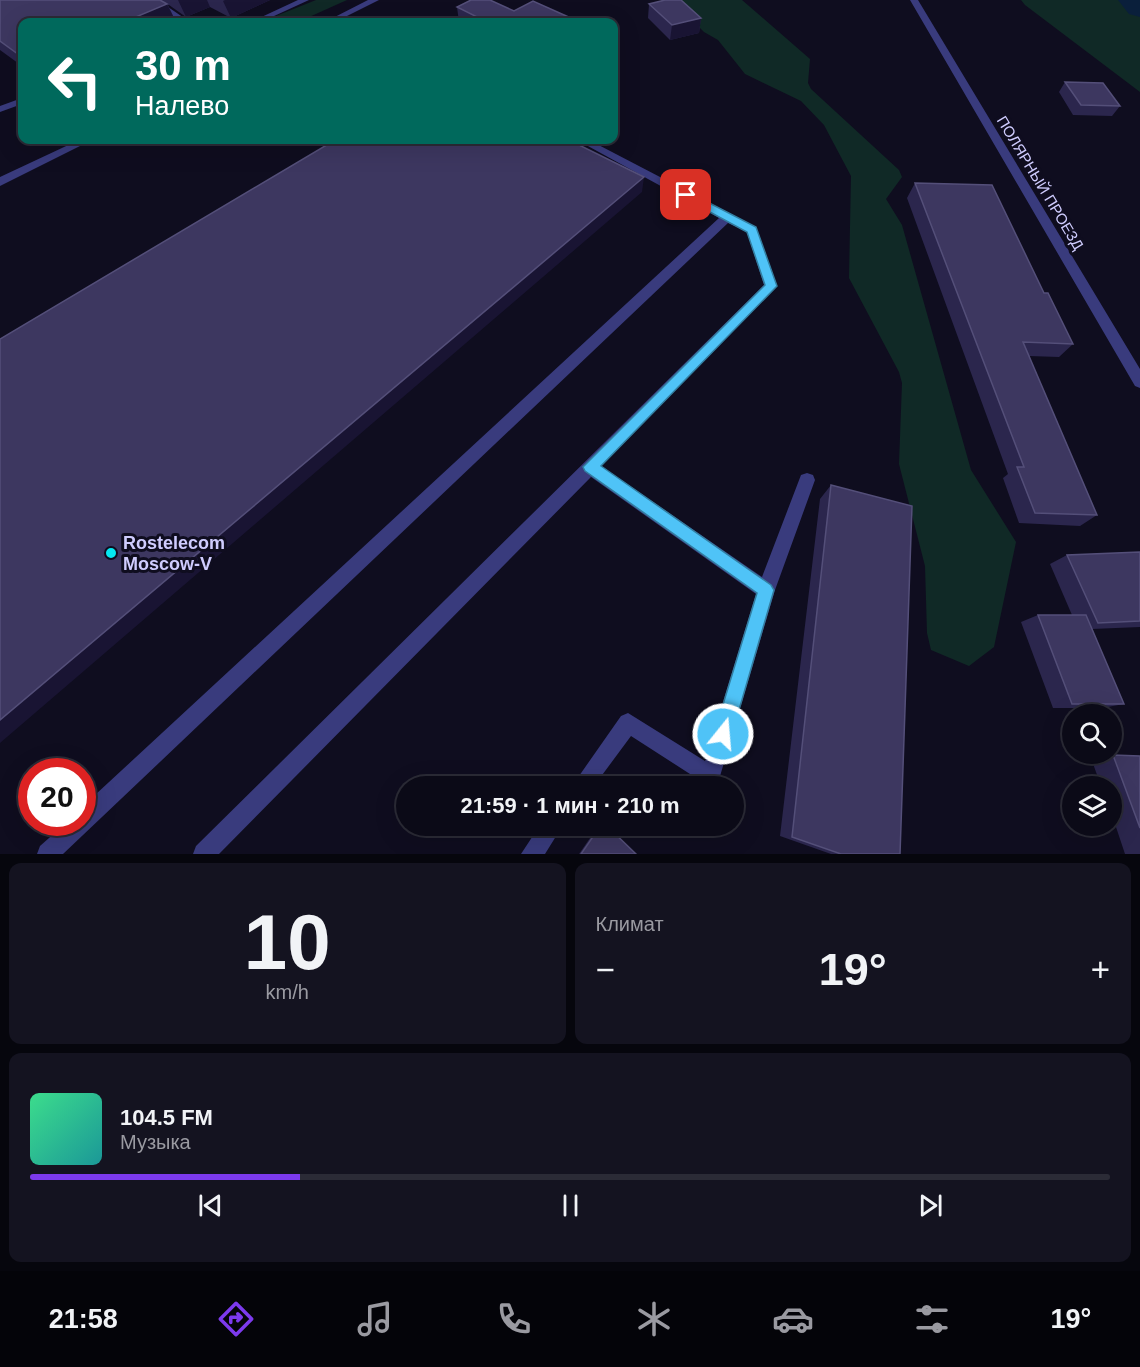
<!DOCTYPE html>
<html lang="ru">
<meta charset="utf-8">
<style>
:root{--surface:#0b0a17;--page:#141320;--text:#f1f3f6;--muted:#9a9aa1;--line:#2b2b36;--accent:#7c3aed}
body{margin:0;font-family:Helvetica,sans-serif;background:var(--page);color:var(--text);height:100vh;display:flex;flex-direction:column;font-size:22px;white-space:nowrap}
*{box-sizing:border-box;margin:0}
p{font-size:20px;color:var(--muted)}
.icon{flex:none;width:33px;height:33px;fill:none;stroke:currentColor;stroke-width:2;stroke-linecap:round;stroke-linejoin:round}
.map{position:relative;height:854px;overflow:hidden}
.side{display:flex;flex-direction:column;gap:9px;padding:9px;background:#06060d;flex:1}
.side>*{flex:none}
.banner{position:absolute;left:18px;top:18px;width:600px;height:126px;border-radius:12px;box-shadow:0 6px 24px #0002,0 0 0 2px var(--line);background:#00695c;color:#fff;overflow:hidden}
.fabs{position:absolute;left:1062px;top:704px;display:grid;gap:12px}
.fabs a{display:grid;place-items:center;width:60px;height:60px;border-radius:50%;background:var(--surface);box-shadow:0 6px 24px #0002,0 0 0 2px var(--line);font-size:30px}
.speed{position:absolute;left:18px;top:758px;display:flex;gap:12px;font-size:30px;font-weight:700;text-align:center}
.speed>*{display:grid;place-content:center;width:78px;height:78px;border-radius:50%;background:var(--surface);box-shadow:0 6px 24px #0002,0 0 0 2px var(--line);line-height:1}
.speed .limit{border:9px solid #d22;background:#fff;color:#111}
.pin{position:absolute;display:grid;place-items:center;width:51px;height:51px;color:#fff;margin:-26px;border-radius:12px;box-shadow:0 3px 9px #0006}
.me{position:absolute;width:66px;margin:-33px;rotate:17deg;stroke-linejoin:round;filter:drop-shadow(0 0 4px #0008)}
.turn{display:flex;align-items:center;gap:21px;height:126px;padding:0 18px;font-size:27px}
.turn .icon{width:78px;height:78px;stroke-width:2.5}
.turn b{display:block;font-size:42px;line-height:51px}
.big{font-size:45px;font-weight:700;line-height:1.1}
.side .card{flex:1;display:flex;flex-direction:column;justify-content:center;gap:9px;min-width:0;padding:0 21px;border-radius:12px;background:var(--page)}
.side .dial{align-items:center;gap:0}
.dial b{font-size:78px;line-height:1}
.song{display:flex;align-items:center;gap:18px}
.cover{width:72px;height:72px;border-radius:9px;background:linear-gradient(135deg,hsl(150 70% 55%),hsl(180 70% 35%))}
.played{height:6px;border-radius:3px;background:linear-gradient(90deg,var(--accent) 25%,var(--line) 25%)}
.keys{display:flex;justify-content:space-around;direction:ltr}
.heat{display:flex;justify-content:space-between;align-items:center;font-size:33px;direction:ltr}
.side .tiles{flex:1;display:grid;gap:9px;grid-template-columns:1fr 1fr}
.card:last-child{grid-column:span 2}
.trip{position:absolute;left:396px;top:776px;width:348px;height:60px;border-radius:30px;background:var(--surface);box-shadow:0 6px 24px #0002,0 0 0 2px var(--line);font-weight:700;line-height:60px;text-align:center}
.dock{display:flex;height:96px;justify-content:space-around;align-items:center;background:#040409;color:var(--muted)}
.dock .icon{width:42px;height:42px}
.dock .on{color:var(--accent)}
.dock b{font-size:27px;color:var(--text)}
.map>svg:first-child{display:block}
</style>
<div class="map">
<svg width="1140" height="854" viewBox="0 0 1140 854">
<rect width="100%" height="100%" fill="#0f0d1f"/>
<path fill="#102926" d="M316 0H347L298 22H261Z
M672 0H742L810 59 808 83 811 89 899 170 902 177 886 199 902 225 971 470 1016 542 994 647 969 666 931 650 927 633 925 566 899 464 902 383 899 372 849 278 851 176 824 125 801 101 745 74 718 40 704 32Z
M1021 0H1140V92L1025 5Z"/>
<g fill="none" stroke-linecap="round" stroke-linejoin="round">
<path fill="#0a1f3b" fill-rule="evenodd" d="M1118 0H1140V17L1129 14Z"/>
<path fill="#393b7d" fill-rule="evenodd" d="M298 0H309L261 22H251Z
M162 7H168L190 22H181L162 11Z
M22 98V104L0 112V106Z
M577 140H589L756 227 777 286 601 466 762 577 801 475 807 473 813 475 815 480 775 590 718 783 711 786 704 783 631 736 594 786H572L621 716 628 713 705 761 756 594 591 477 219 854H193L196 846 764 285 747 232 728 223 63 854H37L40 846 67 822H82V807L719 218Z
M540 825H563L545 854H521Z"/>
<path fill="#393b7d" fill-rule="evenodd" d="M368 0H379L335 22H325Z
M910 0H918L1140 369V388L1135 386Z
M79 140H92L0 186V177Z"/>
</g>
<path fill="#2b264d" d="M0 0H270L231 18 210 7 186 17 169 5H168L176 22H22V66L0 50Z
M649 4 701 18 699 33 670 40 648 18Z
M457 7 514 11 573 22H459Z
M1065 82 1120 106 1112 116 1073 115 1059 92Z
M915 183 1044 293 1073 344 1059 357 1029 356 1097 515 1080 526 1019 523 1003 478 1008 474 907 198Z
M831 485 900 854H831L780 836 820 499Z
M1140 552V627L1092 629 1124 704 1102 708H1053L1021 622 1038 615H1072L1050 564 1067 555Z
M1113 755 1140 756V854H1125L1112 815V786H1101L1091 758Z
M599 825H606L636 854H579Z"/>
<path fill="#191433" d="M178 0H207L210 7 186 17Z
M225 0H270L231 18 223 1Z
M167 4 176 22H124Z
M701 18 699 33 670 40 672 25Z
M644 177 642 192 0 743V720Z"/>
<path fill="#3d3760" stroke="#544f79" stroke-width="1.5" d="M0 0H160L167 4 124 22H22V57L0 41Z
M471 0H490L514 11 533 1 573 19 572 22H487L457 7Z
M665 0H681L701 18 672 25 649 4Z
M1065 82 1103 83 1120 106 1081 105Z
M335 140H569L644 177 0 720V339Z
M915 183 992 185 1044 293H1048L1073 344 1023 342 1097 515 1035 513 1017 467H1024Z
M831 485 912 506 900 854H841L792 837Z
M1140 552V621L1098 623 1067 555Z
M1038 615H1086L1124 704H1072Z
M1113 755 1140 756V828Z
M601 825H606L636 854H581Z"/>
<path fill="#4fc3f7" stroke="#337fa1" stroke-width="1.5" d="M686 191 756 227 777 286 601 466 771 585 774 590 732 734 729 741 723 743 717 741 714 734 757 593 585 471 583 467 765 285 747 232 682 197 680 195Z"/>
<circle fill="#05e8f1" stroke="#0f0d1f" stroke-width="2" cx="111" cy="553" r="6"/>
<g text-anchor="middle" stroke-width="6" stroke-linejoin="round" paint-order="stroke">
<g font-size="15" fill="#cfccfe" stroke="#0f0d1f">
<text transform="translate(1040 183) rotate(59)" y="5">ПОЛЯРНЫЙ ПРОЕЗД</text>
</g>
<g font-size="18" font-weight="bold" fill="#cfccfe" stroke="#0f0d1f" text-anchor="start">
<text x="123" y="549">Rostelecom<tspan x="123" dy="21">Moscow-V</tspan></text>
</g>
</g>
</svg>
<div class="fabs">
<a><svg class="icon" aria-label="search" viewBox="0 0 24 24"><circle cx="10" cy="10" r="6"/><path d="M15 15l6 6"/></svg></a>
<a><svg class="icon" aria-label="layers" viewBox="0 0 24 24"><path d="M12 4l9 5-9 5-9-5zM3 14l9 5 9-5"/></svg></a>
</div>
<div class="speed"><div class="limit">20</div></div>
<div class="pin" style="left:686px;top:195px;background:#d93025"><svg class="icon" aria-label="arrive" viewBox="0 0 24 24"><path d="M6 21V4h12l-3 4 3 4H6"/></svg></div>
<svg class="me" style="left:723px;top:734px" viewBox="-20 -20 40 40"><circle r="17" fill="#4fc3f7" stroke="#fff" stroke-width="3"/><path d="M0-11L8 9 0 5-8 9z" fill="#fff"/></svg>
<div class="trip">21:59 · 1 мин · 210 m</div>
<div class="banner">
<div class="turn"><svg class="icon" aria-label="left" viewBox="0 0 24 24"><path d="M17 20v-9H6M10 6l-5 5 5 5"/></svg><div><b>30 m</b>Налево</div></div>
</div>
</div>
<section class="side">
<div class="tiles">
<div class="card dial"><b>10</b><p>km/h</p></div>
<div class="card"><p>Климат</p>
<div class="heat"><a>−</a><b class="big">19°</b><a>+</a></div>
</div>
<div class="card">
<div class="song"><i class="cover"></i><div><b>104.5 FM</b><p>Музыка</p></div></div>
<div class="played"></div>
<div class="keys"><svg class="icon" aria-label="previous" viewBox="0 0 24 24"><path d="M18 5L8 12l10 7zM5 5v14"/></svg><svg class="icon" aria-label="pause" viewBox="0 0 24 24"><path d="M8 5v14M16 5v14"/></svg><svg class="icon" aria-label="next" viewBox="0 0 24 24"><path d="M6 5l10 7-10 7zM19 5v14"/></svg></div>
</div>
</div>
</section>
<nav class="dock">
<b>21:58</b>
<svg class="icon on" aria-label="directions" viewBox="0 0 24 24"><path d="M12 3l9 9-9 9-9-9zM9 14v-3h6M13 9l2 2-2 2"/></svg>
<svg class="icon" aria-label="music" viewBox="0 0 24 24"><path d="M9 18V5l10-2v13"/><circle cx="6" cy="18" r="3"/><circle cx="16" cy="16" r="3"/></svg>
<svg class="icon" aria-label="phone" viewBox="0 0 24 24"><path d="M5 4h4l2 5-3 2q2 4 5 5l2-3 5 2v4C11 20 4 13 5 4z"/></svg>
<svg class="icon" aria-label="climate" viewBox="0 0 24 24"><path d="M12 3v18M4 7l16 10M4 17L20 7"/></svg>
<svg class="icon" aria-label="car" viewBox="0 0 24 24"><path d="M5 17H2v-5l4-1 3-4h7l3 4 3 1v5h-3M9 17h6M6 11h13"/><circle cx="7" cy="17" r="2"/><circle cx="17" cy="17" r="2"/></svg>
<svg class="icon" aria-label="filters" viewBox="0 0 24 24"><path d="M4 7h16M4 17h16"/><circle cx="9" cy="7" r="2"/><circle cx="15" cy="17" r="2"/></svg>
<b>19°</b>
</nav>
